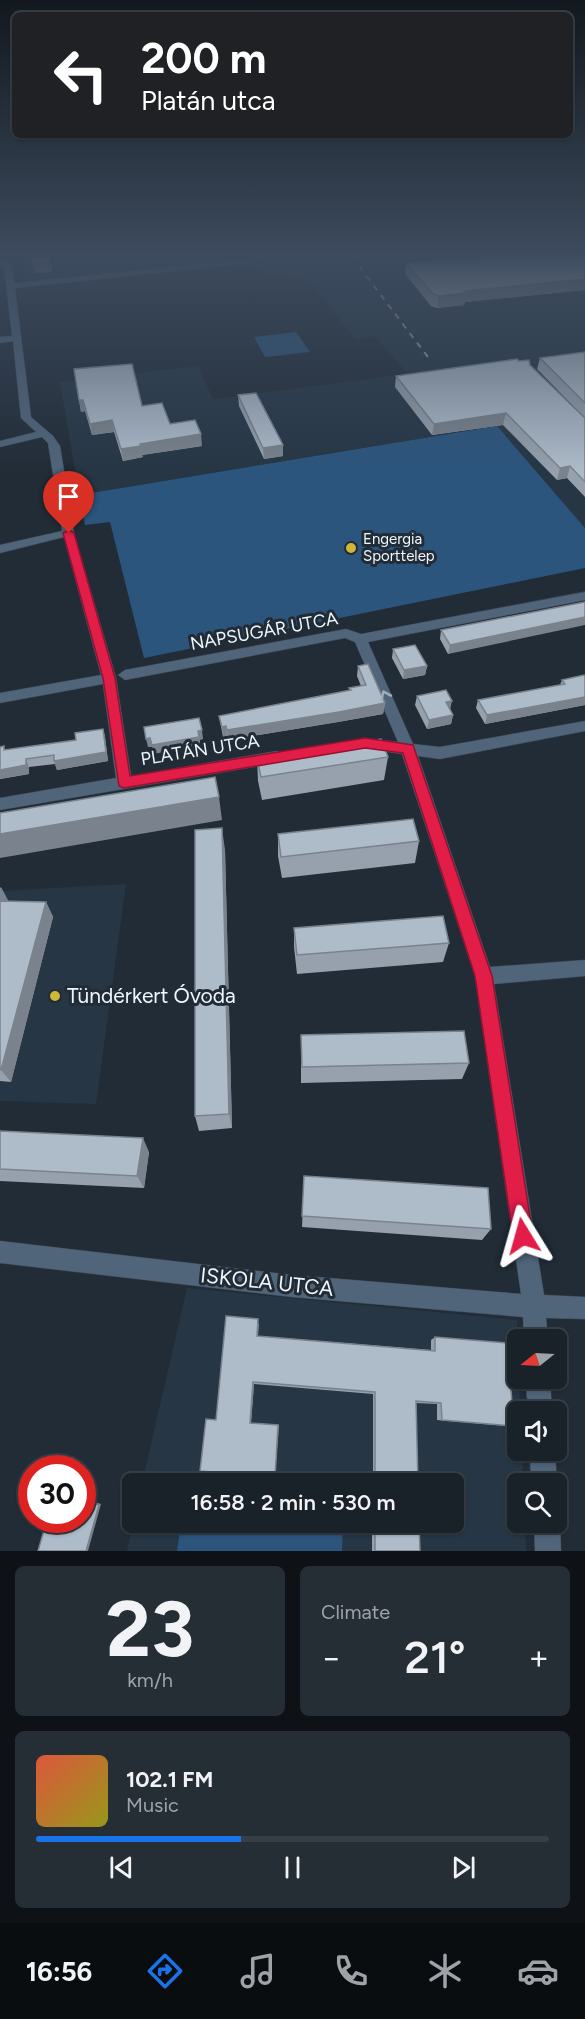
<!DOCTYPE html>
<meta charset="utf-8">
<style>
:root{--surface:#192129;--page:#262e35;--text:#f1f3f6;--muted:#9fa3a8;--line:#373e46;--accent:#1a73e8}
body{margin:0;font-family:Figtree,sans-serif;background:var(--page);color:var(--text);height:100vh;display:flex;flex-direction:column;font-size:22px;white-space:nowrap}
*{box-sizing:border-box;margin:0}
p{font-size:20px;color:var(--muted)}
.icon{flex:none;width:33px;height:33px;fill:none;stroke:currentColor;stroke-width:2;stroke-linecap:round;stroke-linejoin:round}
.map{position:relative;height:1551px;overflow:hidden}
.side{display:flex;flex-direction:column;gap:15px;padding:15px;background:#0e1217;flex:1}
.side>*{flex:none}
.banner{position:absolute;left:12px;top:12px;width:561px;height:126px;border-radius:9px;box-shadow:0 2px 4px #0004,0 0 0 2px var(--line);background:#202124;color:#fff;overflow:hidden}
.needle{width:39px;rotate:252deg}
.controls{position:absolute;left:507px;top:1329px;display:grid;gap:12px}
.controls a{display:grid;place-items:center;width:60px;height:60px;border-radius:9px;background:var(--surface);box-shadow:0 2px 4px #0004,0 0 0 2px var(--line);font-size:30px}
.speed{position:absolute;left:18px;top:1455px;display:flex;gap:12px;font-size:30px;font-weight:700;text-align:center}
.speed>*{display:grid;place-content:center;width:78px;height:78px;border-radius:50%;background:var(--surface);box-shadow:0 2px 4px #0004,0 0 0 2px var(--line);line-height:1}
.speed .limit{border:9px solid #d22;background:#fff;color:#111}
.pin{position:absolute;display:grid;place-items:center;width:51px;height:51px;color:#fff;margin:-62px -26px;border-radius:50% 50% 50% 0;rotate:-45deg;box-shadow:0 0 6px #0007}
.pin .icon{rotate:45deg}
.me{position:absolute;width:66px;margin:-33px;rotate:352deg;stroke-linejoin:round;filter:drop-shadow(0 0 4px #0008)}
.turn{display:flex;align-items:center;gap:21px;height:126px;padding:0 30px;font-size:27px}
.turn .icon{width:78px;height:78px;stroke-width:2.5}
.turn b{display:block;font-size:42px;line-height:51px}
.big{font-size:45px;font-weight:600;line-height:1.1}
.side .card{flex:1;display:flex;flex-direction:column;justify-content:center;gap:9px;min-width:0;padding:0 21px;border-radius:9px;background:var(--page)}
.side .dial{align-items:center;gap:0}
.dial b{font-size:78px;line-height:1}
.song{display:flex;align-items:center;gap:18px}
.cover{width:72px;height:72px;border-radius:9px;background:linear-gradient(135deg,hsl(10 70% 55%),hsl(60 70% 35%))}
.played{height:6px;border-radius:3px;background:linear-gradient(90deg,var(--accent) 40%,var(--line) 40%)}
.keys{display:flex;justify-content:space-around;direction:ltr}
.heat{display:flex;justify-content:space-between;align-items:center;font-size:33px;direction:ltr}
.side .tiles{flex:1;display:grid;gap:15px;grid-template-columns:1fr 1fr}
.card:last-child{grid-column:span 2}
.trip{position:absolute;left:122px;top:1473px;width:342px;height:60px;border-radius:9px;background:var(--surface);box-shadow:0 2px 4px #0004,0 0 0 2px var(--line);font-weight:600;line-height:60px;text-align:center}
.tabs{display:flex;height:96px;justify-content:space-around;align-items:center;background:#0a0d10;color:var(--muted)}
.tabs .icon{width:42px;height:42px}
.tabs .selected{color:var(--accent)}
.tabs b{font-size:27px;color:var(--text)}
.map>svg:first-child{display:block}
</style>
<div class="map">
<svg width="585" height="1551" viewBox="0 0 585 1551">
<rect width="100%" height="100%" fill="#212c37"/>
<path fill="#263645" d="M19 254H585V528L497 426 79 495 60 382 198 366 213 399 408 374 376 337 355 339 308 279 275 275 232 261 25 282Z
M126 884 96 1104 0 1101V891Z
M187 1288 517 1320 520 1411 518 1412V1450L522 1451 523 1483 518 1484V1522L525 1523 526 1551H127L133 1523 453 1522V1484L142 1483Z"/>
<path fill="#2c557d" d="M296 332 310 352 265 357 254 337Z
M497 426 585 528V568L144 658 110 522 85 525 79 495Z
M181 1523H343L342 1551H177Z"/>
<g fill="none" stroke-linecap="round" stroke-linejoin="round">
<defs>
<path id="minor" d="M263 254H274L250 263 15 288 31 417 53 436 60 446 74 533 116 678 131 776 277 751 284 757 277 763 0 810V798L116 778 103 684 0 703V693L101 675 64 537 0 553V545L62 531 48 443 42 437 0 447V441L36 432 21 418 13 341 0 343V337L12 336 4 266 0 264V259L12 265 14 283 249 259Z
M585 592V600L368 642 413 744 440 747 585 721V731L440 759 418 756 490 967 585 960V976L494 984 544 1295 585 1297V1319L546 1318 548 1340H524L523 1317 292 1297 0 1263V1241L292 1275 521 1294 475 976 402 754 363 748 356 743 363 738 398 742 355 642 345 638 125 680 118 675 125 670 346 629 361 634Z
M526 1378H550L552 1412H528Z
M530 1450H555L557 1484 556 1485 531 1484Z
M556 1513 560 1522 561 1551H535L534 1522H556Z"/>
</defs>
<use href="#minor" stroke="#3e4853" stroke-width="1"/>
<use href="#minor" fill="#50657a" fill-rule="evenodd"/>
<path stroke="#98a1aa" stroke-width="2" stroke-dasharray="6 6" stroke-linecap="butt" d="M357 254 361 269 431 361"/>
</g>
<path fill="#96a1ad" d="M585 254V290L465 302 464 305 437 308 431 306 405 274 406 263Z
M585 352V418L537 369 540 358Z
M519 361 530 365 585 418V497L567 478 557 480 503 425 432 435 395 387 396 376Z
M238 395 283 456 264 459 239 406Z
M79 400 142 406 170 424 202 446 142 455 143 457 123 461 114 432 92 435 85 411 81 412Z
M585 602 448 654 440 639 441 630Z
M393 649 427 666 425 675 403 679 392 658Z
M358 666 385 703 383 714 338 722 228 740 227 736 223 737 219 716 349 691V688L361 686 357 676Z
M562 680 585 705 485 724 476 708 478 700 560 685Z
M417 696 450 710 453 715 451 724 427 729 415 705Z
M103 729 105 737 108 761 57 770 55 764 29 767V774L0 779V747L6 750 76 740Z
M388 757 384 780 262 800 258 781 257 758Z
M278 834 419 841 415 863 282 878 278 856Z
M225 850 232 1128 199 1131 195 1116Z
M0 887 8 901 46 902 53 917 11 1082 0 1081Z
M294 928 449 943 443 962 297 974 294 947Z
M301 1035 469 1063 462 1079 301 1083Z
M0 1131 149 1152 144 1188 0 1181Z
M304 1176 491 1229 482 1240 302 1227Z
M259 1322 258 1336 431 1350V1340L435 1337 514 1426H507L437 1420V1404L416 1403 418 1484H373V1394L254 1384 251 1423 279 1425 275 1476 216 1420Z
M372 1522H419L420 1551H372Z"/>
<path fill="#7a838d" d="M49 254H50L52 272 35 273 32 263Z
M585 279V290L465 302 464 305 437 308 439 296 464 291Z
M79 400H83L85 411 81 412Z
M506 413 503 425 432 435 434 424Z
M112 420 114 432 92 435 90 424Z
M201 434 202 446 142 455 143 457 123 461 121 449 140 444Z
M283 445V456L264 459 263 448Z
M570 466 567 478 557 480 560 468Z
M585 617V625L448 654 450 645Z
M427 666 425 675 403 679 404 670Z
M585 697V705L485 724 487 715Z
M452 701 450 710 446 702Z
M385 703 383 714 338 722 228 740 227 730Z
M453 715 451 724 427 729 429 720Z
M226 726 227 736 223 737 222 727Z
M103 729 105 737 108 761 57 770 54 761Z
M202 730 203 739 200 740V746L153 754 152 747H148L146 739Z
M26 759 29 767V774L0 779V770Z
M219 797 222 820 0 858V834Z
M222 828 225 850 232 1128 229 1114Z
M1 887 9 902 0 907V889Z
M46 902 53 917 11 1082 1 1070Z
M143 1138 149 1152 144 1188 137 1176Z
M253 1382 254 1384 251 1423H250Z
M82 1498 101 1504 88 1551H86Z"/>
<path fill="#aebbc9" stroke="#7a838d" stroke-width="1.5" d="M32 254H49V262L32 263Z
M499 254H585V279L464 291 466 293 439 296 433 294 406 263Z
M585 352V403L540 358Z
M517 359 519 361 529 360 530 365 585 418V482L570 466 560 468 506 413 434 424 396 376Z
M132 364 142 406 162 403 170 424 195 420 201 434 140 444 141 446 121 449 112 420 90 424 83 400H79L74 369Z
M256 393 283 445 263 448 238 395Z
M585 602V617L450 645 441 630Z
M415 645 427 666 404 670 393 649Z
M368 664 385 703 339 712 227 730 226 726 222 727 219 716 351 690 349 688 366 685 358 666Z
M584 675 585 677V697L487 715 478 700 565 684 562 680Z
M446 690 452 701 446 702 453 715 429 720 417 696Z
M199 718 202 730 198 731 199 737 152 745 150 738 146 739 144 727Z
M103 729 106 752 54 761V755L26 759V765L0 770V747L4 746V750L76 740 75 733Z
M381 739 388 757 261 777 257 758Z
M215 777 219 797 0 834V813Z
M413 819 419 841 281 857 278 834Z
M222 828 229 1114 195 1116V830Z
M0 901 46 902 1 1070H0Z
M443 916 449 943 297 955 294 928Z
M464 1031 469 1063 302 1067 301 1035Z
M0 1131 143 1138 137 1176 0 1169Z
M304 1176 488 1188 491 1229 302 1216Z
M226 1316 258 1319 257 1336 435 1351V1337L507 1343 514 1426 442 1420 441 1403 416 1401 418 1484H375V1392L253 1382 250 1423 278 1425 275 1478 200 1471 206 1419 216 1420Z
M82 1499 99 1505 86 1551H38L47 1520H82Z
M375 1522H419L420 1551H375Z"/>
<defs><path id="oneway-chevron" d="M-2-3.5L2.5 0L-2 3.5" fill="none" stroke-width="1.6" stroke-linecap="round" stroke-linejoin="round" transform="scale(1.5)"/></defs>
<use stroke="#a0aebc" href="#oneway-chevron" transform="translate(385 695) rotate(-114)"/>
<linearGradient id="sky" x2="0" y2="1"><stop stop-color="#12181e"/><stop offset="0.54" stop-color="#3d4b5e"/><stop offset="1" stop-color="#3d4b5e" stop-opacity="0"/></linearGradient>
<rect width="585" height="472" fill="url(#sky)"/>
<path fill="#e11d48" stroke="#92132f" stroke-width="1.5" d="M69 530 74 533 115 678 130 776 365 738 413 745 492 976 533 1236 530 1243 523 1246 516 1243 513 1236 475 976 403 753 365 748 124 788 119 786 103 678 63 533Z"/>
<g fill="#cfb837" stroke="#212c37" stroke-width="2">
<circle cx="351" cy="548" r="6"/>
<circle cx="55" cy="996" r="6"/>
</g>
<g text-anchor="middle" stroke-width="6" stroke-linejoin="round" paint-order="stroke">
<g font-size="15" fill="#eff6fd" stroke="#212c37" text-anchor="start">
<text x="363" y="544">Engergia<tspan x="363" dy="17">Sporttelep</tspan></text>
</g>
<g font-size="18" fill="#eff6fd" stroke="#212c37">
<text transform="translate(264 631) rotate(-10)" y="6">NAPSUGÁR UTCA</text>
<text transform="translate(200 750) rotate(-9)" y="6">PLATÁN UTCA</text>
</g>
<g font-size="21" fill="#eff6fd" stroke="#212c37" text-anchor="start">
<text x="67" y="1003">Tündérkert Óvoda</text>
</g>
<g font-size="21" fill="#eff6fd" stroke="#212c37">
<text transform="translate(267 1282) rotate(6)" y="7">ISKOLA UTCA</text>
</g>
</g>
</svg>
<div class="controls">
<a><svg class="needle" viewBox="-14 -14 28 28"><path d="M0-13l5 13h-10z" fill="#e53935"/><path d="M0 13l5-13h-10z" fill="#9fa3a8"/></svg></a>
<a><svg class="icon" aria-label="sound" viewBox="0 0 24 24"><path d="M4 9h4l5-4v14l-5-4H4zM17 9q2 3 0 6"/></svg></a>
<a><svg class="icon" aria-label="search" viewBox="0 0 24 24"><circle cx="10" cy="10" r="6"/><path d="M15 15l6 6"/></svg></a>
</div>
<div class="speed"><div class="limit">30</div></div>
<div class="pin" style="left:69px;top:533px;background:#d93025"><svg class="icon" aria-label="arrive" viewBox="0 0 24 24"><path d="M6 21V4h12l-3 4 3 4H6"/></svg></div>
<svg class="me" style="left:523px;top:1236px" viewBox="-20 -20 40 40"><path d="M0-17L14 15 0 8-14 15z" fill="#e11d48" stroke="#fff" stroke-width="4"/></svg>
<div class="trip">16:58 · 2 min · 530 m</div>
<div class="banner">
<div class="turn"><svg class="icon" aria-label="left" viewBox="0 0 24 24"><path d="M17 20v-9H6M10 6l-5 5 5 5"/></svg><div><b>200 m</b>Platán utca</div></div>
</div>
</div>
<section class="side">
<div class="tiles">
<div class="card dial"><b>23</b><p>km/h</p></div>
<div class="card"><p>Climate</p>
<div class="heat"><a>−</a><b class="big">21°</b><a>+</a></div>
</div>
<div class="card">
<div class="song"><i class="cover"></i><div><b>102.1 FM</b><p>Music</p></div></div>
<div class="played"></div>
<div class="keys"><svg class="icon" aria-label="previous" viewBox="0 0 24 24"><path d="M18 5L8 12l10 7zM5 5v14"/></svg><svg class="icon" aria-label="pause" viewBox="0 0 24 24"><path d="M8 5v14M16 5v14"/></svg><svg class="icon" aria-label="next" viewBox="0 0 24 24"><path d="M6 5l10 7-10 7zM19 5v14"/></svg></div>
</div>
</div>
</section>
<nav class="tabs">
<b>16:56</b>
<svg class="icon selected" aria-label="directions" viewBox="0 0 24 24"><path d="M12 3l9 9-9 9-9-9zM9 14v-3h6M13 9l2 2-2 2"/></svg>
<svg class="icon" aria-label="music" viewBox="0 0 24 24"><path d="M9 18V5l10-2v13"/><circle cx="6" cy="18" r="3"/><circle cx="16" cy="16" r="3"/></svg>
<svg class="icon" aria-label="phone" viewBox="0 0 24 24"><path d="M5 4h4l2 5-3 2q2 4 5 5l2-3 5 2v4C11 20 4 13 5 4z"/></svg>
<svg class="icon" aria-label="climate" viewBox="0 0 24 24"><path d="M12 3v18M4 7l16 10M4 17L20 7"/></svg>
<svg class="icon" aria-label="car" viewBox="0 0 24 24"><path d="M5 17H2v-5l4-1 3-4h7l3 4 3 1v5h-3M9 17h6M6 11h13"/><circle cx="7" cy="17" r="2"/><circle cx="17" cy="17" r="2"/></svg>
</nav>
